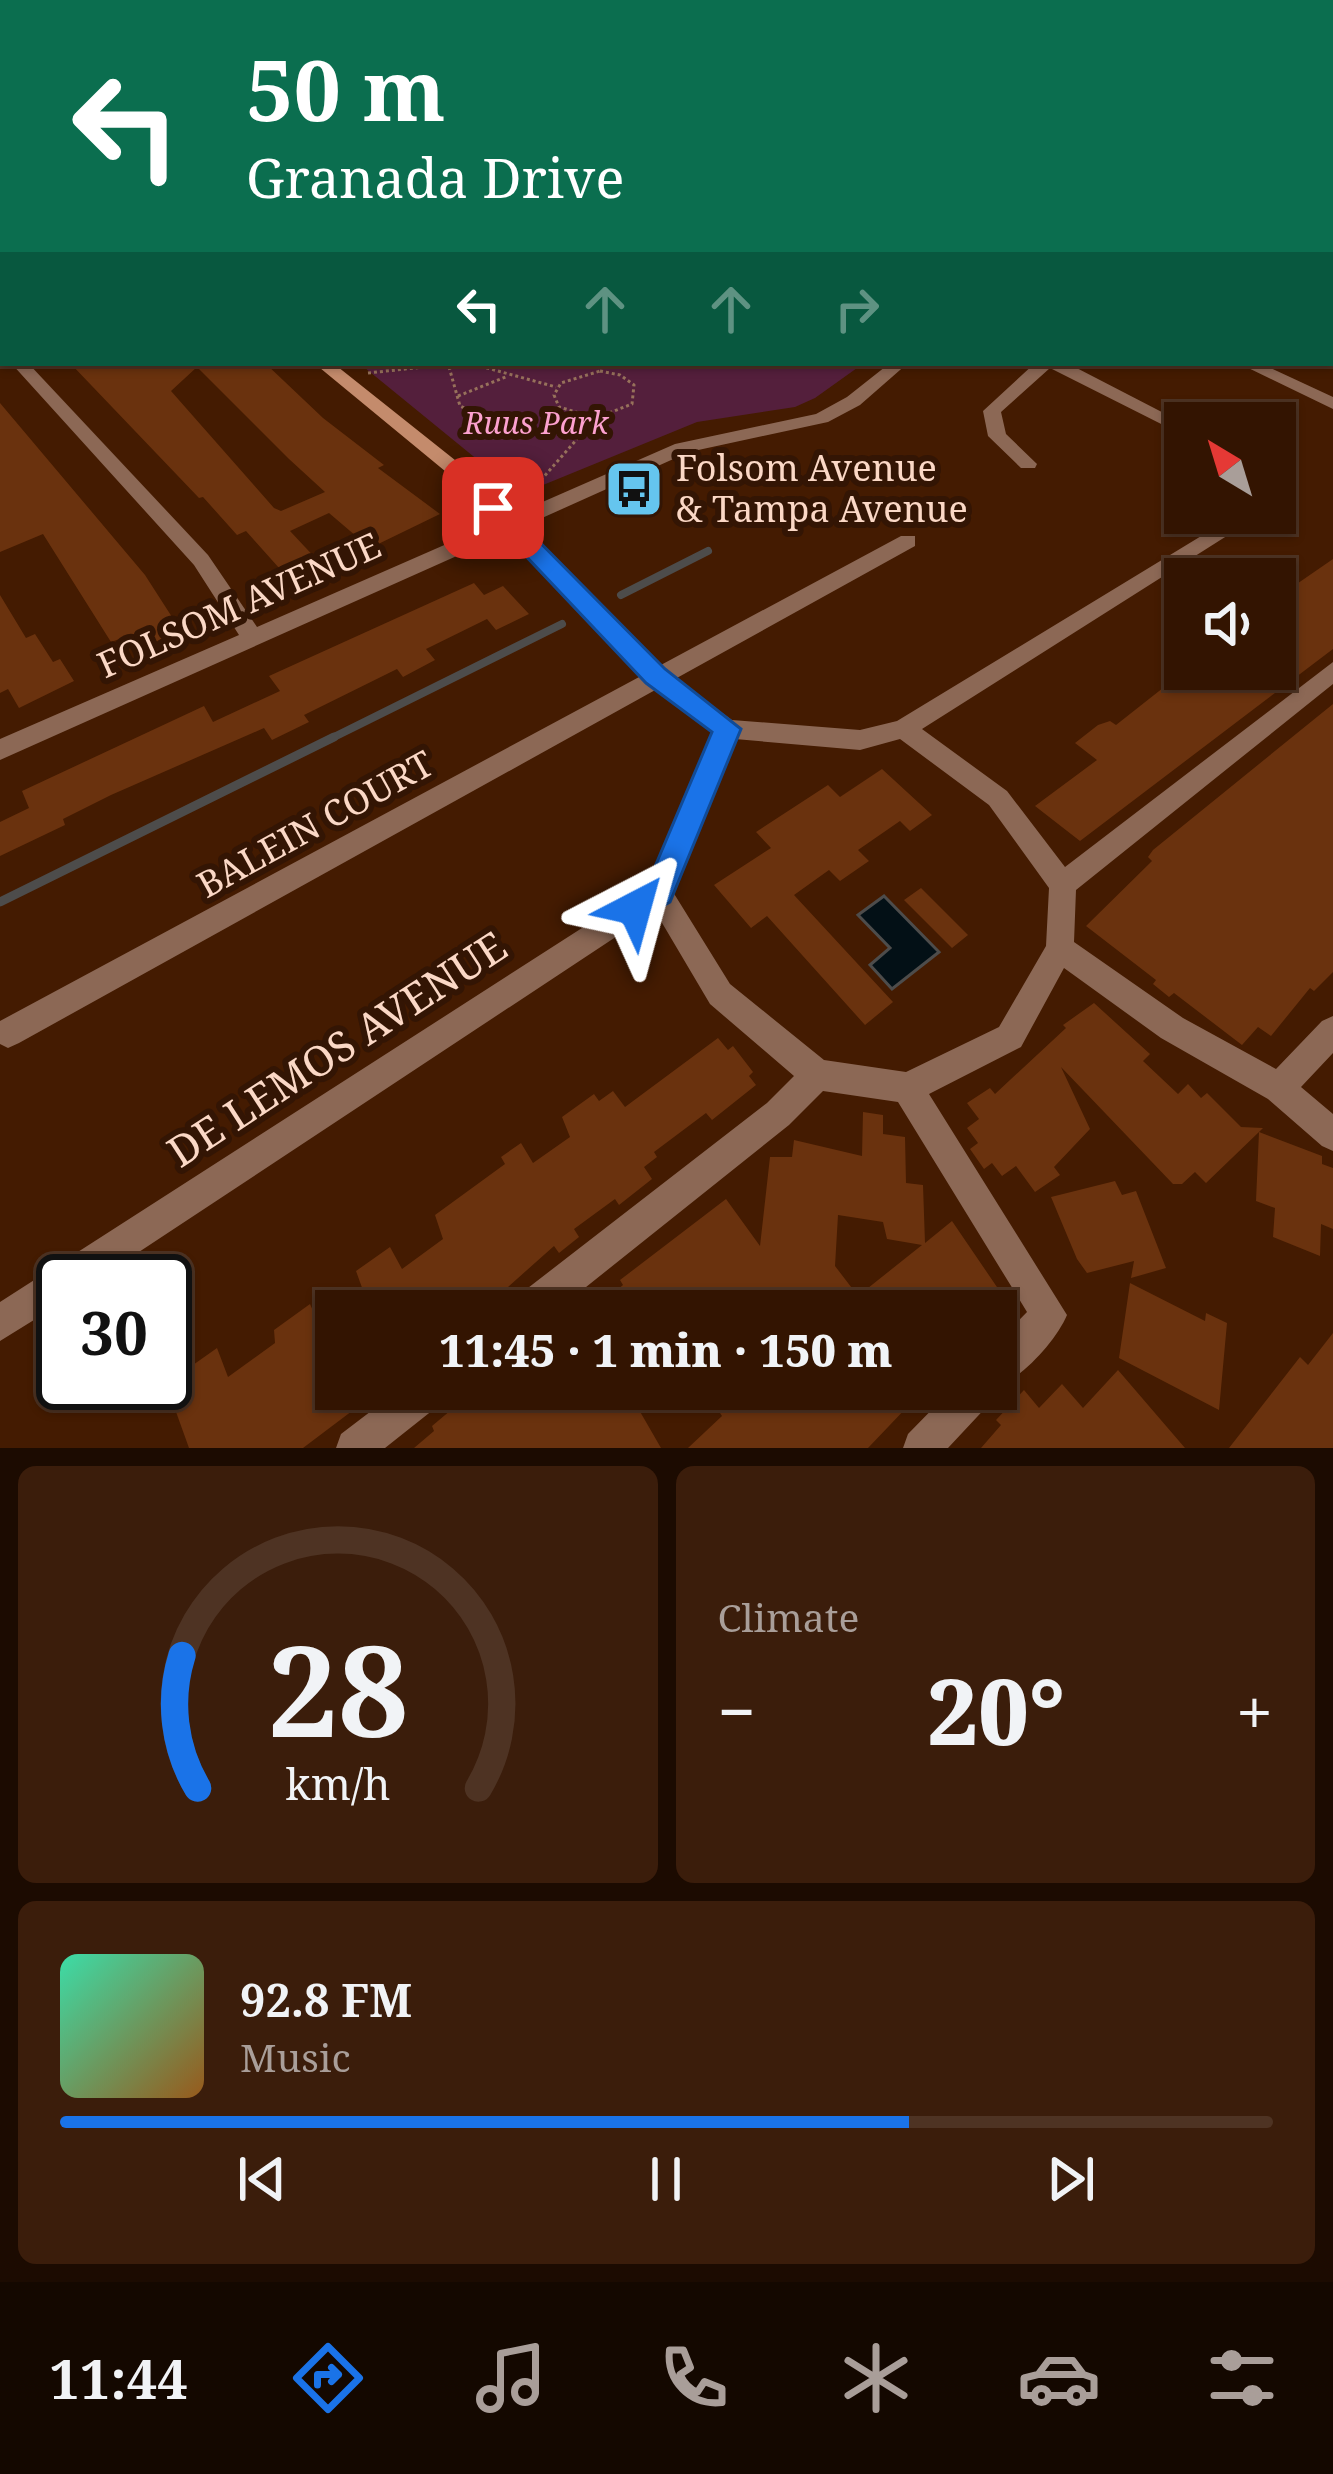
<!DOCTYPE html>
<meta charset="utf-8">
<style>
:root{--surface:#331401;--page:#3b1d0b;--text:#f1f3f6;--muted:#a99e99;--line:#4e3323;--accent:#1a73e8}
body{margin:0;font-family:"Noto Serif",serif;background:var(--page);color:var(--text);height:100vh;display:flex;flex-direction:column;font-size:45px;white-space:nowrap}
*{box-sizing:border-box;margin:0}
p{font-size:39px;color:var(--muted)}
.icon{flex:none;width:66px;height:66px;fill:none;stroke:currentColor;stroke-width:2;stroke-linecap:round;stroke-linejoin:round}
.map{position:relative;height:1448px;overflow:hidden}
.side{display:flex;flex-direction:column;gap:18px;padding:18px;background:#1c0b01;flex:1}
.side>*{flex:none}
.top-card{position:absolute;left:0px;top:0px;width:1335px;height:366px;box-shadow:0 3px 9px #0004,0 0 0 3px var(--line);background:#0b6e4f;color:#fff;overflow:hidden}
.needle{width:78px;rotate:322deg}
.controls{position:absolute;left:1164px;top:402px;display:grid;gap:24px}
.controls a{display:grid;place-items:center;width:132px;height:132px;border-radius:0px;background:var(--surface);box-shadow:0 3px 9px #0004,0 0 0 3px var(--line);font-size:60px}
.speed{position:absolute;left:36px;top:1254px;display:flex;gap:24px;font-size:60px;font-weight:700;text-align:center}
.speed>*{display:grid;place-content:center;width:156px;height:156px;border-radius:50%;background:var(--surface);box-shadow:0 3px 9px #0004,0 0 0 3px var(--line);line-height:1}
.speed .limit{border:6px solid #111;border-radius:18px;background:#fff;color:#111}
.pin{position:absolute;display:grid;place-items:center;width:102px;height:102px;color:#fff;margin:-51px;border-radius:24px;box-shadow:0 6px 18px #0006}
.me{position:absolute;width:132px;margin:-66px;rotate:39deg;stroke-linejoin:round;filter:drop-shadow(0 0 9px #0008)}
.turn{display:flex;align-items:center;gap:42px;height:252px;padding:0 48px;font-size:54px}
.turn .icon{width:156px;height:156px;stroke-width:2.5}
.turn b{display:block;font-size:84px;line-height:102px}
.lanes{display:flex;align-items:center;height:114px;padding:0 48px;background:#0003;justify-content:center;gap:60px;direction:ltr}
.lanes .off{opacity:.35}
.big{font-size:90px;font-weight:800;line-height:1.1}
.side .widget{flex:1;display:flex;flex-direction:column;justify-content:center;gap:18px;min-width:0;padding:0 42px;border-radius:18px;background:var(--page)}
.side .dial{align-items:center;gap:0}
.dial svg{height:312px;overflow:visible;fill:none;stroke:var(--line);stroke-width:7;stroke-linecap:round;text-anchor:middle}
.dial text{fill:var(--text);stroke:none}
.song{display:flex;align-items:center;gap:36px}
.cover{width:144px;height:144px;border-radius:18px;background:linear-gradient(135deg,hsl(160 70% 55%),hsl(30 70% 35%))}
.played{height:12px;border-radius:6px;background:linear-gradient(90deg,var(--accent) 70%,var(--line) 70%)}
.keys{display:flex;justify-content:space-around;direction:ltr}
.heat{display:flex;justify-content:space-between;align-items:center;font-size:66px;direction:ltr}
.side .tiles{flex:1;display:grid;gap:18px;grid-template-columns:1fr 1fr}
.widget:last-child{grid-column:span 2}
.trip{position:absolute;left:315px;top:1290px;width:702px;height:120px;border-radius:0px;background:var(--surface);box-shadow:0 3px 9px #0004,0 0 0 3px var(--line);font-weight:800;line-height:120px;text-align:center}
.tab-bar{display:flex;height:192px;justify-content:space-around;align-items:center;background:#140800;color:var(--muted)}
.tab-bar .icon{width:84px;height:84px}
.tab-bar .active{color:var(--accent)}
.tab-bar b{font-size:54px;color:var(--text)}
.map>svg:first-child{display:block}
</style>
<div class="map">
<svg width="1333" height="1448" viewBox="0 0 1333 1448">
<rect width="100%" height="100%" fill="#441b01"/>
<path fill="#541f3c" d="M359 363H864L815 398 795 407 697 422 526 492 512 488Z"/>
<path fill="#031016" stroke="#4d4c4b" stroke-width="3" d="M884 896 939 952 892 989 870 965 890 948 858 915Z"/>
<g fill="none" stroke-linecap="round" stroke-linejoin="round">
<path stroke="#4d4c4b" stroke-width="3" d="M573 0 582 3"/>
<path stroke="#4d4c4b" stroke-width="8" d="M621 595 708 551
M328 740 562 624"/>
<path stroke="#4d4c4b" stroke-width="9" d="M0 902 334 737"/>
</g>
<path fill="#6a320e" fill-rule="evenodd" d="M70 363H265L323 418 384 465 378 468 440 514 370 548 329 513 290 531 320 563 288 578 246 531 237 535 203 497 199 498ZM197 367 289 459 325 492 281 511 274 508 171 391Z
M0 403 145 575 181 631 133 651 125 637 111 642 43 534 0 552Z
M1333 559V649L1080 841 1035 806 1097 760 1075 743 1098 725 1110 721 1116 725 1187 669H1275V599Z
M474 583 484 595 503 586 529 614 496 630 487 619 426 649 435 660 403 677 397 669 304 715 309 722 272 740 264 728 111 795 63 819 65 825 0 856V822L29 808 22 791 204 706 213 722 280 691 269 676Z
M0 595 26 638 35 634 53 662 60 659 74 681 19 708 8 689 0 693Z
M1333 704V972L1314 991 1310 988 1271 1036 1258 1027 1242 1045 1174 993 1169 997 1153 984 1156 980 1086 926 1152 861 1148 857 1153 850Z
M882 769 932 815 910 831 900 821 858 850 869 861 840 881 829 870 794 895 893 1002 865 1025 767 916 751 928 714 885 771 848 756 832 828 785 840 797Z
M921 888 968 935 952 948 904 900Z
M1094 1003 1150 1054 1143 1061 1178 1094 1188 1084 1201 1098 1207 1093 1241 1127 1263 1128 1259 1132 1322 1156V1164L1333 1168V1229L1321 1224 1320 1256 1273 1237 1275 1208 1256 1201 1259 1132 1206 1183 1195 1172 1182 1184H1173L1061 1067 1090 1129 1054 1167 1060 1175 1035 1192 1016 1166 1002 1176 992 1163 984 1169 970 1149 978 1143 967 1128 979 1119 967 1103 990 1088 995 1094 1066 1028 1063 1025Z
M718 1038 728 1050 733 1046 753 1072 749 1076 756 1085 712 1120 706 1113 654 1152 657 1157 644 1167 652 1179 619 1205 615 1199 574 1229 579 1237 559 1253 554 1246 481 1311H345L365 1296 356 1271 390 1247 402 1269 443 1239 435 1215 505 1164 501 1157 521 1143 533 1163 570 1137 562 1117 594 1094 599 1101 613 1091 625 1107Z
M863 1112 883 1115V1134L905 1137 906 1183 923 1185 925 1243 952 1221 999 1290 974 1311H592L623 1285 620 1280 726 1199 760 1246 770 1157H792L794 1140 862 1156ZM838 1215 883 1222 887 1239 922 1245 858 1296 835 1266Z
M1115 1181 1122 1195 1136 1191 1166 1268 1131 1278 1134 1261 1087 1273 1077 1259 1051 1197Z
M1130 1283 1205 1321 1206 1313 1227 1323 1219 1410 1119 1358Z
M310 1304 321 1329 336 1318V1389H349L356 1408 303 1448H189L166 1384 217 1348 228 1377 275 1343 274 1330Z
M1333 1333V1448H1229L1300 1357 1308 1365Z
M1118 1370 1185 1448H981L1001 1425 996 1420 1024 1390 1039 1408 1062 1384 1083 1408Z
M476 1389H627L661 1448H414L434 1431 432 1426Z
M722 1389H897L909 1405 868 1448H688L722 1416 711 1399Z"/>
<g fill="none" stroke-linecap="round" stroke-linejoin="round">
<path stroke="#97715b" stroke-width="3" stroke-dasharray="3 3" stroke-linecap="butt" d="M469 363 556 387
M449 367 460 406 509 429 579 438
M600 371 620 375 634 385 632 404 596 418 559 407 554 395 561 383Z
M368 373 462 363
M458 396 508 376
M533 489 593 421"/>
<path stroke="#97715b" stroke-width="4.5" stroke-dasharray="6 6" stroke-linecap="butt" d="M528 492 537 486"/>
<path fill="#8c6855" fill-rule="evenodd" d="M32 0H44L47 3H35Z
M201 0H213L216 3H204Z
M1333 38V45H1332V38Z
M3 148V156L0 157V149Z
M0 337 3 338V350L0 349Z
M11 363H28L208 555 257 627 675 444 816 414 847 397 890 363H908L860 405 828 422 689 452 522 527 659 666 901 536H915V546L675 679 732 720 860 730 897 721 1239 513H1263L922 729 1007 791 1065 867 1333 662V684L1076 890 1074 942 1183 1018 1276 1069 1322 1021 1333 1016V1053L1301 1087 1333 1114V1151L1322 1146 1268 1099 1161 1038 1064 968 1021 1047 929 1094 1067 1315C1056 1341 1022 1378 996 1388L997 1389 991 1402 948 1448H903L908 1434 952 1389H996V1344L1027 1312 898 1102 823 1091 789 1125 556 1311H510L515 1298 767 1103 794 1076 710 1004 655 911 95 1281H63V1302L0 1341V1302L649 885 714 732 657 689 19 1043 8 1048 0 1044V1021L641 676 506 534 0 760V739L239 635 194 565ZM735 739 860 750 900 739 989 805 1049 888 1046 946 999 1027 906 1072 824 1060 730 984 673 892Z
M1035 363H1067L1185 424V436L1050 368 1001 412 1006 434 1037 464 1035 468H1021L988 436 983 411Z
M1238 363H1260L1333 397V409Z
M1275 475 1289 484 1282 494 1275 496Z
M400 1389H449L443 1402 385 1448H336L341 1434Z"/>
<path fill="#c48b6c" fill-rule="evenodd" d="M0 106 3 107V116L0 115Z
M314 363H333L465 468 517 521V531H503L451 476Z"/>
</g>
<path fill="#1a73e8" stroke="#114b97" stroke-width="3" d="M493 501 501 503 665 669 741 729 670 902 635 922 624 918 619 908 624 898 648 883 712 732 646 683 485 513V503Z"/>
<defs>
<symbol id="bus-square" viewBox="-11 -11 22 22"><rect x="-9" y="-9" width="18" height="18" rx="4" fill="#65c5ee" stroke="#331504"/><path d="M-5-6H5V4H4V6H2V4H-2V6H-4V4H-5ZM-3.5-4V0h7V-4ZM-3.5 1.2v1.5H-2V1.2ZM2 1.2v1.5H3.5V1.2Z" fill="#111"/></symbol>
</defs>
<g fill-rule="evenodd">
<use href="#bus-square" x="601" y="456" width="66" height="66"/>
</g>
<g text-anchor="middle" stroke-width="12" stroke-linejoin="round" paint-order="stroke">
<g font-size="30" font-style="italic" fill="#fca1cf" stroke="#331504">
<text x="536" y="434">Ruus Park</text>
</g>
<g font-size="36" fill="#fbd8c6" stroke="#331504" text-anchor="start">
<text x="676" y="481">Folsom Avenue<tspan x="676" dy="41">&amp; Tampa Avenue</tspan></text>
</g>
<g font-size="36" fill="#fbd8c6" stroke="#331504">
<text transform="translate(239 605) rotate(-24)" y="13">FOLSOM AVENUE</text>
<text transform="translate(315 824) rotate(-29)" y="13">BALEIN COURT</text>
</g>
<g font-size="42" fill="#fbd8c6" stroke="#331504">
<text transform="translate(337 1049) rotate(-33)" y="15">DE LEMOS AVENUE</text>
</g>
</g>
</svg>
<div class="controls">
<a><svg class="needle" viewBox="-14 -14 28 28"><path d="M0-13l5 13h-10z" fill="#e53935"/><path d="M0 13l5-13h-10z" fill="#a99e99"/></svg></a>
<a><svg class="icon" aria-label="sound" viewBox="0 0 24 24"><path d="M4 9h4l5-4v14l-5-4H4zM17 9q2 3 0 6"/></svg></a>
</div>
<div class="speed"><div class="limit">30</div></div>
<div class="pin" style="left:493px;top:508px;background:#d93025"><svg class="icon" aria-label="arrive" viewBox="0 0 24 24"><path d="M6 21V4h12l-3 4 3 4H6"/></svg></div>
<svg class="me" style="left:635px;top:908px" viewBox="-20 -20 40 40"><path d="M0-17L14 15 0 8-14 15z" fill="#1a73e8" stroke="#fff" stroke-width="4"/></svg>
<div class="trip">11:45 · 1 min · 150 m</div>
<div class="top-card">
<div class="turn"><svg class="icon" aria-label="left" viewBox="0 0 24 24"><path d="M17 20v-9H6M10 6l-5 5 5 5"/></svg><div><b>50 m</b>Granada Drive</div></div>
<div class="lanes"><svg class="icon" aria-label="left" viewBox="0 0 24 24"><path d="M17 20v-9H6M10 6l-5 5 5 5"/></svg><svg class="icon off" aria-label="ahead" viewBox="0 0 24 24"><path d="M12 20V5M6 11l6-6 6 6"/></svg><svg class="icon off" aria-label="ahead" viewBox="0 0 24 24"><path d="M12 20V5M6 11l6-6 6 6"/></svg><svg class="icon off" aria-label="right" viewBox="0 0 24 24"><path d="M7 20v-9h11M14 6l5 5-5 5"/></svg></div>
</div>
</div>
<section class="side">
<div class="tiles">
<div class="widget dial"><svg viewBox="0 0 100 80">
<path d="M14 69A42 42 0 1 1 86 69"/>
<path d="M14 69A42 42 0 0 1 10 35" stroke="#1a73e8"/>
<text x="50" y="56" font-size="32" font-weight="700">28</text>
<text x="50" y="72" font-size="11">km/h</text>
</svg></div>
<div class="widget"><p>Climate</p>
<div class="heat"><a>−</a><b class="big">20°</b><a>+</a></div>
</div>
<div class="widget">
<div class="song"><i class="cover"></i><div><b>92.8 FM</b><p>Music</p></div></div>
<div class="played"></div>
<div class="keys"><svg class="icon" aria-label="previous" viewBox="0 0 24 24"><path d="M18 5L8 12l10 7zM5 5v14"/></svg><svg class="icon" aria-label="pause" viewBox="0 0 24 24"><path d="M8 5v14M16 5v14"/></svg><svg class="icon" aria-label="next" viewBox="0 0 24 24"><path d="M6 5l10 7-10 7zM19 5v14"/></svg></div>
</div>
</div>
</section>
<nav class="tab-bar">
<b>11:44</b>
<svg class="icon active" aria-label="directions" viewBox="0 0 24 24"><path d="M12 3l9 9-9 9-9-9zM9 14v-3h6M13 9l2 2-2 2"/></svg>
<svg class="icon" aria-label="music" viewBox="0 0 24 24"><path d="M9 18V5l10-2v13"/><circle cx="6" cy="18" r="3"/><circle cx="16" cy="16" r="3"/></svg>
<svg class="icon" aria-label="phone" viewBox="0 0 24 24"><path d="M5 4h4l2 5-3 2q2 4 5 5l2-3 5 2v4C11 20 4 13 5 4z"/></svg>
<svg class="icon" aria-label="climate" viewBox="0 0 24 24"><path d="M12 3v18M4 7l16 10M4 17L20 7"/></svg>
<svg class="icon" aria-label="car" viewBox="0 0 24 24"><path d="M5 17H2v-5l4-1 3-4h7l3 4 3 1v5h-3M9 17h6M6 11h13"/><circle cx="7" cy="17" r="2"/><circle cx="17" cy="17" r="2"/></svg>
<svg class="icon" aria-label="filters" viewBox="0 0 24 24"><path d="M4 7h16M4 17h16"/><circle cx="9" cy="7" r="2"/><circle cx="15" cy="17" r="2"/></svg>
</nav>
